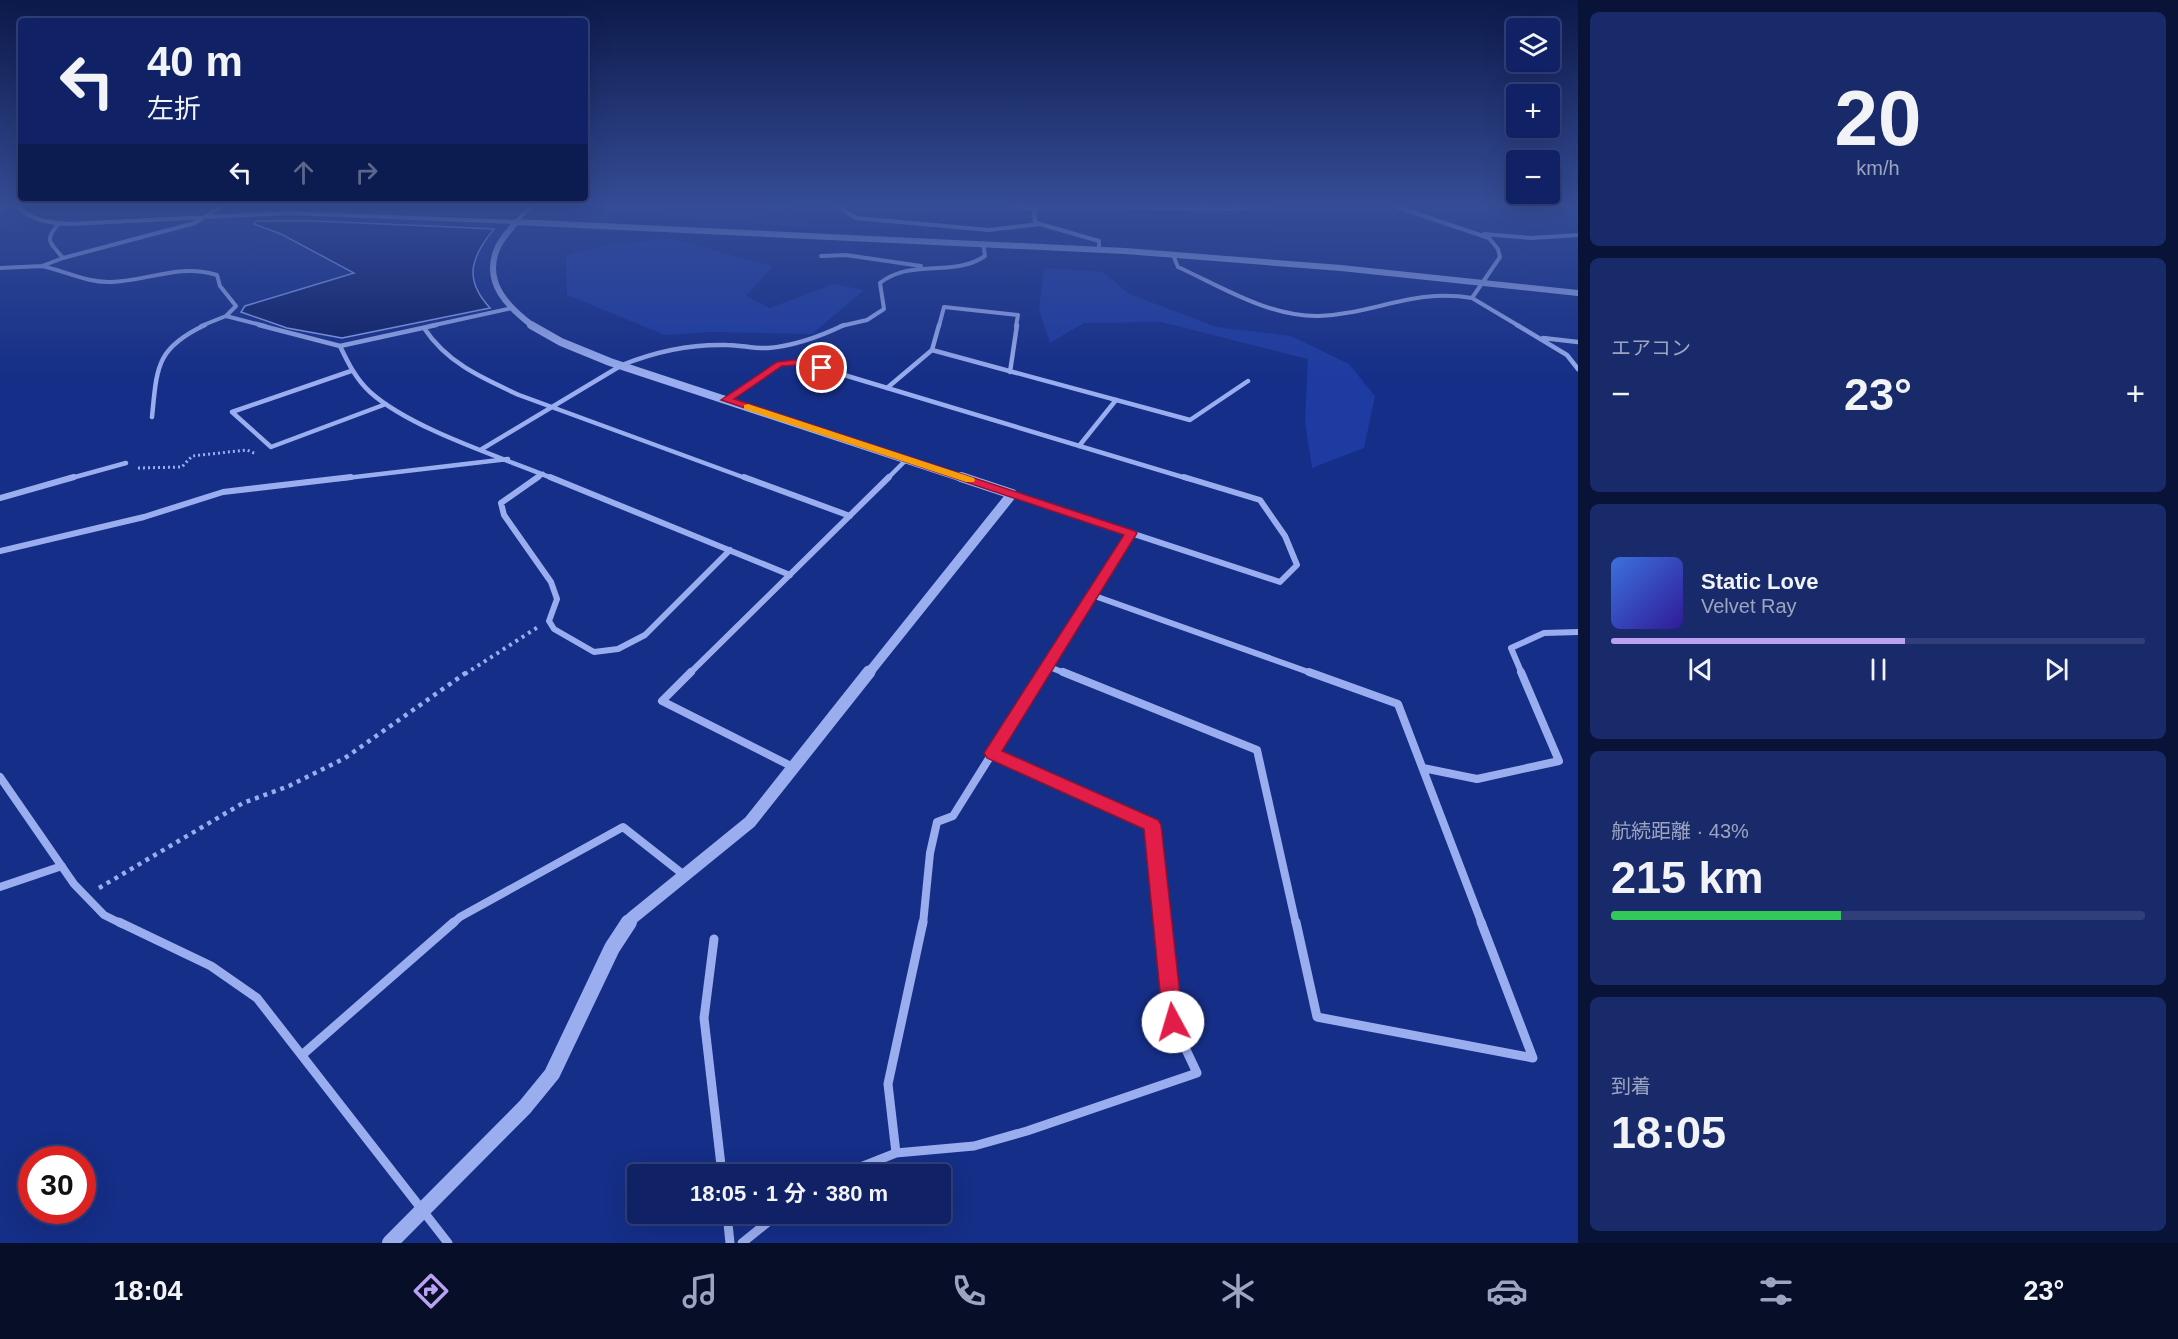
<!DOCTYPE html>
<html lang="ja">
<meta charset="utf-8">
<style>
:root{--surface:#102265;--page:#192a6b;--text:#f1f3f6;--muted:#9ca4bf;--line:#303f79;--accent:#bca0f2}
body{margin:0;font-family:Helvetica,"Noto Sans JP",sans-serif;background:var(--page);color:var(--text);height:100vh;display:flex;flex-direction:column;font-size:22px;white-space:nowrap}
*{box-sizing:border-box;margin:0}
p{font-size:20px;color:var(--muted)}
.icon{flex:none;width:33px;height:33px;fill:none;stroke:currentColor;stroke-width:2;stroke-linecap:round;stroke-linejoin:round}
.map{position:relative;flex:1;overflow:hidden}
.side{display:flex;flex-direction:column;gap:12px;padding:12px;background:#091338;width:600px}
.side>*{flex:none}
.hud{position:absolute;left:18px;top:18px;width:570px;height:183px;border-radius:6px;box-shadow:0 6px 24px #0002,0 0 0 2px var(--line);background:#102265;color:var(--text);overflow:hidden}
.controls{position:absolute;left:1506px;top:18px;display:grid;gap:12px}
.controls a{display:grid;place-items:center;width:54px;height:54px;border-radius:6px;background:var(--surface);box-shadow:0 6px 24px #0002,0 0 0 2px var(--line);font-size:30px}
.speed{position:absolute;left:18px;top:1146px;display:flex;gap:12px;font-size:30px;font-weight:700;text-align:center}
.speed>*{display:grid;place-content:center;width:78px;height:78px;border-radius:50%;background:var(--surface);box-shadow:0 6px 24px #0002,0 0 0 2px var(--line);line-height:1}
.speed .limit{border:9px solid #d22;background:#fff;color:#111}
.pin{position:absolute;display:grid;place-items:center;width:51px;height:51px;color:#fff;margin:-26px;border:3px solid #fff;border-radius:50%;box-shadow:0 2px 6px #0007}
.me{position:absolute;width:66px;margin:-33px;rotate:354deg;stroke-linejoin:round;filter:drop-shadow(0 0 4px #0008)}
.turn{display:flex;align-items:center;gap:21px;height:126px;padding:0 30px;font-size:27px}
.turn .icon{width:78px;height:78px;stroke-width:2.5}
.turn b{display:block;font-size:42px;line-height:51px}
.lanes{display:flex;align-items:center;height:57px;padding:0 30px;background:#0003;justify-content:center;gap:30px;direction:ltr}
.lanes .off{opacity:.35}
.big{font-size:45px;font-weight:700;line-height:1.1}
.side .tile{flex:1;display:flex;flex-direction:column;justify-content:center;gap:9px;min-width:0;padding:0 21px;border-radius:9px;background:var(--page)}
.side .dial{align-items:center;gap:0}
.dial b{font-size:78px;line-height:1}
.song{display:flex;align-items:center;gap:18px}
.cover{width:72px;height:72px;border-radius:9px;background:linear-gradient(135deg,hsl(220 70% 55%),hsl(250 70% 35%))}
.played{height:6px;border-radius:3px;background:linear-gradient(90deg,var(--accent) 55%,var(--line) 55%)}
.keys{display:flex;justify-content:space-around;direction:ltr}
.heat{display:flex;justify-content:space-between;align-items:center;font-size:33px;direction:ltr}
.charge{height:9px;border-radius:4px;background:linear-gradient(90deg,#34c759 43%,var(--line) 0)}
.trip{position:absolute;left:627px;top:1164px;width:324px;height:60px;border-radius:6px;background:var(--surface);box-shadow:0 6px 24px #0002,0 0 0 2px var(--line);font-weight:700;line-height:60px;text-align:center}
.dock{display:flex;height:96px;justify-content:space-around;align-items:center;background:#060e28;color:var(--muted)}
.dock .icon{width:42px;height:42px}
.dock .active{color:var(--accent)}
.dock b{font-size:27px;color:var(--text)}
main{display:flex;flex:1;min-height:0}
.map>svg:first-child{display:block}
</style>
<main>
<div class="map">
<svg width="1578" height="1243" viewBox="0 0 1578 1243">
<rect width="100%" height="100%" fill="#152e87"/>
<path fill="#1d3ba1" d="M646 206H785L811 228 648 215Z
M671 239 773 266 746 296 770 308 834 284 864 290 812 334 709 332 665 335 567 295 566 256 613 244Z
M1044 268 1102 272 1130 294 1216 327 1291 336 1349 364 1375 396 1364 448 1312 468 1305 422 1308 359 1161 322 1084 323 1050 343 1039 310Z"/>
<path fill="#0d1f64" stroke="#8ca5f2" stroke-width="1.5" d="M257 221H316L494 229C471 257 463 279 490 308L342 338 287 328 241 312 245 306 354 273 281 234 254 224Z"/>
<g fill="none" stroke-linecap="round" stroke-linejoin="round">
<path stroke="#9aaeef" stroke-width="3" stroke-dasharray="2 3" stroke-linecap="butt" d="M138 468 182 467 192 456 247 450 256 454"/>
<path stroke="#9aaeef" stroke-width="4" stroke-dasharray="3 4.5" stroke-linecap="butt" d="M465 674 538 627"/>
<path stroke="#9aaeef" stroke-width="4.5" stroke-dasharray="4 5" stroke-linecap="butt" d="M99 888 243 803 289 786 345 758 467 672"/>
<path stroke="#9aaeef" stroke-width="4" d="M16 206C33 221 49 223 71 224L287 213 516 222 531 206
M837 206 856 218 989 230 1040 224 1099 241V249
M1015 206 1034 209
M1394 206 1489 238 1498 249 1500 257 1472 298 1519 326
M0 208 10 206
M59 223C44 241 49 241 63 258
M1040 224 1035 222 1034 209 1043 206 1233 209 1266 206
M1484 234 1531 238 1578 235
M1173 255 1178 267C1222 287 1269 317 1319 316 1374 314 1414 288 1472 298
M821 256 846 255 921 266
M42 266C65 271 87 283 111 282 148 281 179 263 217 275L220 286 236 306 226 316 265 326
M0 268 42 266 63 258 195 223 222 206
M201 326 226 316
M430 326 512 308
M841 326 867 320 884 309 880 283C911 258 953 278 985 256L983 243
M939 326 944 307 1018 315 1016 326"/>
<path stroke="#9aaeef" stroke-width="4.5" d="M259 325 340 346 436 325
M1517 325 1567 355 1578 369
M424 328C447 363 482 378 519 395L748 479
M1543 338 1578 342
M340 346C348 363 356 379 370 392 411 429 501 457 554 479
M932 350 1190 420 1248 381
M351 371 232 412 271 447 386 404
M1010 372 1017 325
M887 388 932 350 939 325
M726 400 780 364 801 362 1189 479
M152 417C157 367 156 348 205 325
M1079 446 1116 400
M482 449 622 365C654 352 692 344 727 345 741 345 754 349 768 348 794 346 821 336 844 325
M68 479 126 463
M338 479 508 459
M536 479 543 474
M887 479 907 459"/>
<path stroke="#9aaeef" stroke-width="6" d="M538 477 501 503 504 515 551 582 557 599 549 621 554 629 594 652 618 649 645 635 730 550
M550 477 790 575
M744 477 850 516
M1012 494 1280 582 1297 565 1285 536 1260 500 1184 477
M0 498 74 477
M0 551 144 517 223 492 351 477
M1092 595 1314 674
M1047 666 1067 674
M689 674 889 477
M1042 674 1131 533
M1522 674 1511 648 1544 633 1578 632"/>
<path stroke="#9aaeef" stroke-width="8" d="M691 672 662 701 793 767
M1063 672 1257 750 1296 924
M1309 672 1398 704 1482 924
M992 753 1152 825 1163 924
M1423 768 1477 779 1559 761 1521 672
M0 777 74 884 104 915 122 924
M0 887 62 866
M452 924 460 917 623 827 684 875
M923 924 930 853 937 822 953 816 1043 672"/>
<path stroke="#9aaeef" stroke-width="9" d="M119 922 211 966 257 998 448 1243
M1296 922 1317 1017 1533 1058 1481 922
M714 939 704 1018 722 1174
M302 1055 454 922
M896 1153 888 1084 923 922
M843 1174 896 1153 974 1146 1027 1131 1197 1073 1173 1022 1162 922
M727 1214 730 1243
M742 1243 778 1214"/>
<path stroke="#9aaeef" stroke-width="6" d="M533 326C508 307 483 283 497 249 501 239 510 230 516 222L1125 251 1341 268 1578 293"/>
<path stroke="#9aaeef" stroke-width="8" d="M531 325 561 342 610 362 965 479"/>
<path stroke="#9aaeef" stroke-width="10" d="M868 674 1012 494 961 477"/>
<path stroke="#9aaeef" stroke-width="13" d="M628 924 632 918 750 822 869 672"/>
<path stroke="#9aaeef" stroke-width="16" d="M390 1243 525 1107 552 1074 612 948 629 922"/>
</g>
<linearGradient id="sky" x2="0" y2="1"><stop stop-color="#0c194a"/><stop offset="0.54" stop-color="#354c96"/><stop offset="1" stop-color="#354c96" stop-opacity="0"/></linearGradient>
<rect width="1578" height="380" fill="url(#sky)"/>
<path fill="#e11d48" stroke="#92132f" stroke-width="1.5" d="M801 359 827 368 822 371 800 365 782 366 734 399 1135 531 1137 533 1002 751 1158 820 1161 825 1183 1022 1180 1029 1173 1032 1166 1029 1163 1022 1144 829 987 758 984 753 1124 535 721 400 777 362Z"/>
<path fill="#f59e0b" d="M748 404 974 478 975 480 974 482H966L744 409V405Z"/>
</svg>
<div class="controls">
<a><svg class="icon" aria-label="layers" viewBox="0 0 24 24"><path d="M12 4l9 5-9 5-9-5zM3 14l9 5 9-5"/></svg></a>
<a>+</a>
<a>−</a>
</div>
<div class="speed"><div class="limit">30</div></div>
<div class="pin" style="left:822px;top:368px;background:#d93025"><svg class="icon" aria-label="arrive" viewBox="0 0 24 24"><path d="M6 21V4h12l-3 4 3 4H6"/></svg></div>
<svg class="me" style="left:1173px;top:1022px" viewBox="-20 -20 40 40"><circle r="19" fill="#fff"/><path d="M0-13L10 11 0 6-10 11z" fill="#e11d48"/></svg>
<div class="trip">18:05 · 1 分 · 380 m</div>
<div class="hud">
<div class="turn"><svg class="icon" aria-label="left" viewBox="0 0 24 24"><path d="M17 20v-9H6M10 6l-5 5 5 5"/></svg><div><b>40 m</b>左折</div></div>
<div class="lanes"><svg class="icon" aria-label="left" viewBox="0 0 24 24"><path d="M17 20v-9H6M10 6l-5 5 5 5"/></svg><svg class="icon off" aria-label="ahead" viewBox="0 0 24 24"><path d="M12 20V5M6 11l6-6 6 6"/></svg><svg class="icon off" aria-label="right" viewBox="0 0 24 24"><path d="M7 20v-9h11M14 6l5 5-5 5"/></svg></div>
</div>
</div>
<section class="side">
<div class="tile dial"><b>20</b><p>km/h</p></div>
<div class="tile"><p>エアコン</p>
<div class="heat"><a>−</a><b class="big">23°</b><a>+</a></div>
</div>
<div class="tile">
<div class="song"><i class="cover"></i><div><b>Static Love</b><p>Velvet Ray</p></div></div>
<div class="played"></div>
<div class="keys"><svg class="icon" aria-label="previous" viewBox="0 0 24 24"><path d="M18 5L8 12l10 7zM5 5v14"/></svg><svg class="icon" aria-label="pause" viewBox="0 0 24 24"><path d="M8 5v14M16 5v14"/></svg><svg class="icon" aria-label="next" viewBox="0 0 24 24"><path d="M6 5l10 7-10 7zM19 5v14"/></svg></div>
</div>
<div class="tile"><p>航続距離 · 43%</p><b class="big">215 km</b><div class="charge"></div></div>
<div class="tile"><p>到着</p><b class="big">18:05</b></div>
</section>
</main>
<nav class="dock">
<b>18:04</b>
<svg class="icon active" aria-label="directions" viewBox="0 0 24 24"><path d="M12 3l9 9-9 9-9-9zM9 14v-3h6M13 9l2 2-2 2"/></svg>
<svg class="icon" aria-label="music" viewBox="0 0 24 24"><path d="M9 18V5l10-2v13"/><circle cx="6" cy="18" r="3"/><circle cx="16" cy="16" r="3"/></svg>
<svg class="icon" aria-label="phone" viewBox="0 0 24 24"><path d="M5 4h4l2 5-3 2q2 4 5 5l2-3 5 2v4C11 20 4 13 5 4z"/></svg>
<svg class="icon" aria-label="climate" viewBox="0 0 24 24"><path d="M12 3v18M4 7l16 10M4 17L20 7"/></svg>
<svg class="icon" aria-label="car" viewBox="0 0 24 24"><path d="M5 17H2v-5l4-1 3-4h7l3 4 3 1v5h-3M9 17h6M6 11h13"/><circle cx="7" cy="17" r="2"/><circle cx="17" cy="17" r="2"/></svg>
<svg class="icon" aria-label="filters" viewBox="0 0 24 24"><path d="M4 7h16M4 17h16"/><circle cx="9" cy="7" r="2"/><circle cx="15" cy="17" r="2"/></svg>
<b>23°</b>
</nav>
